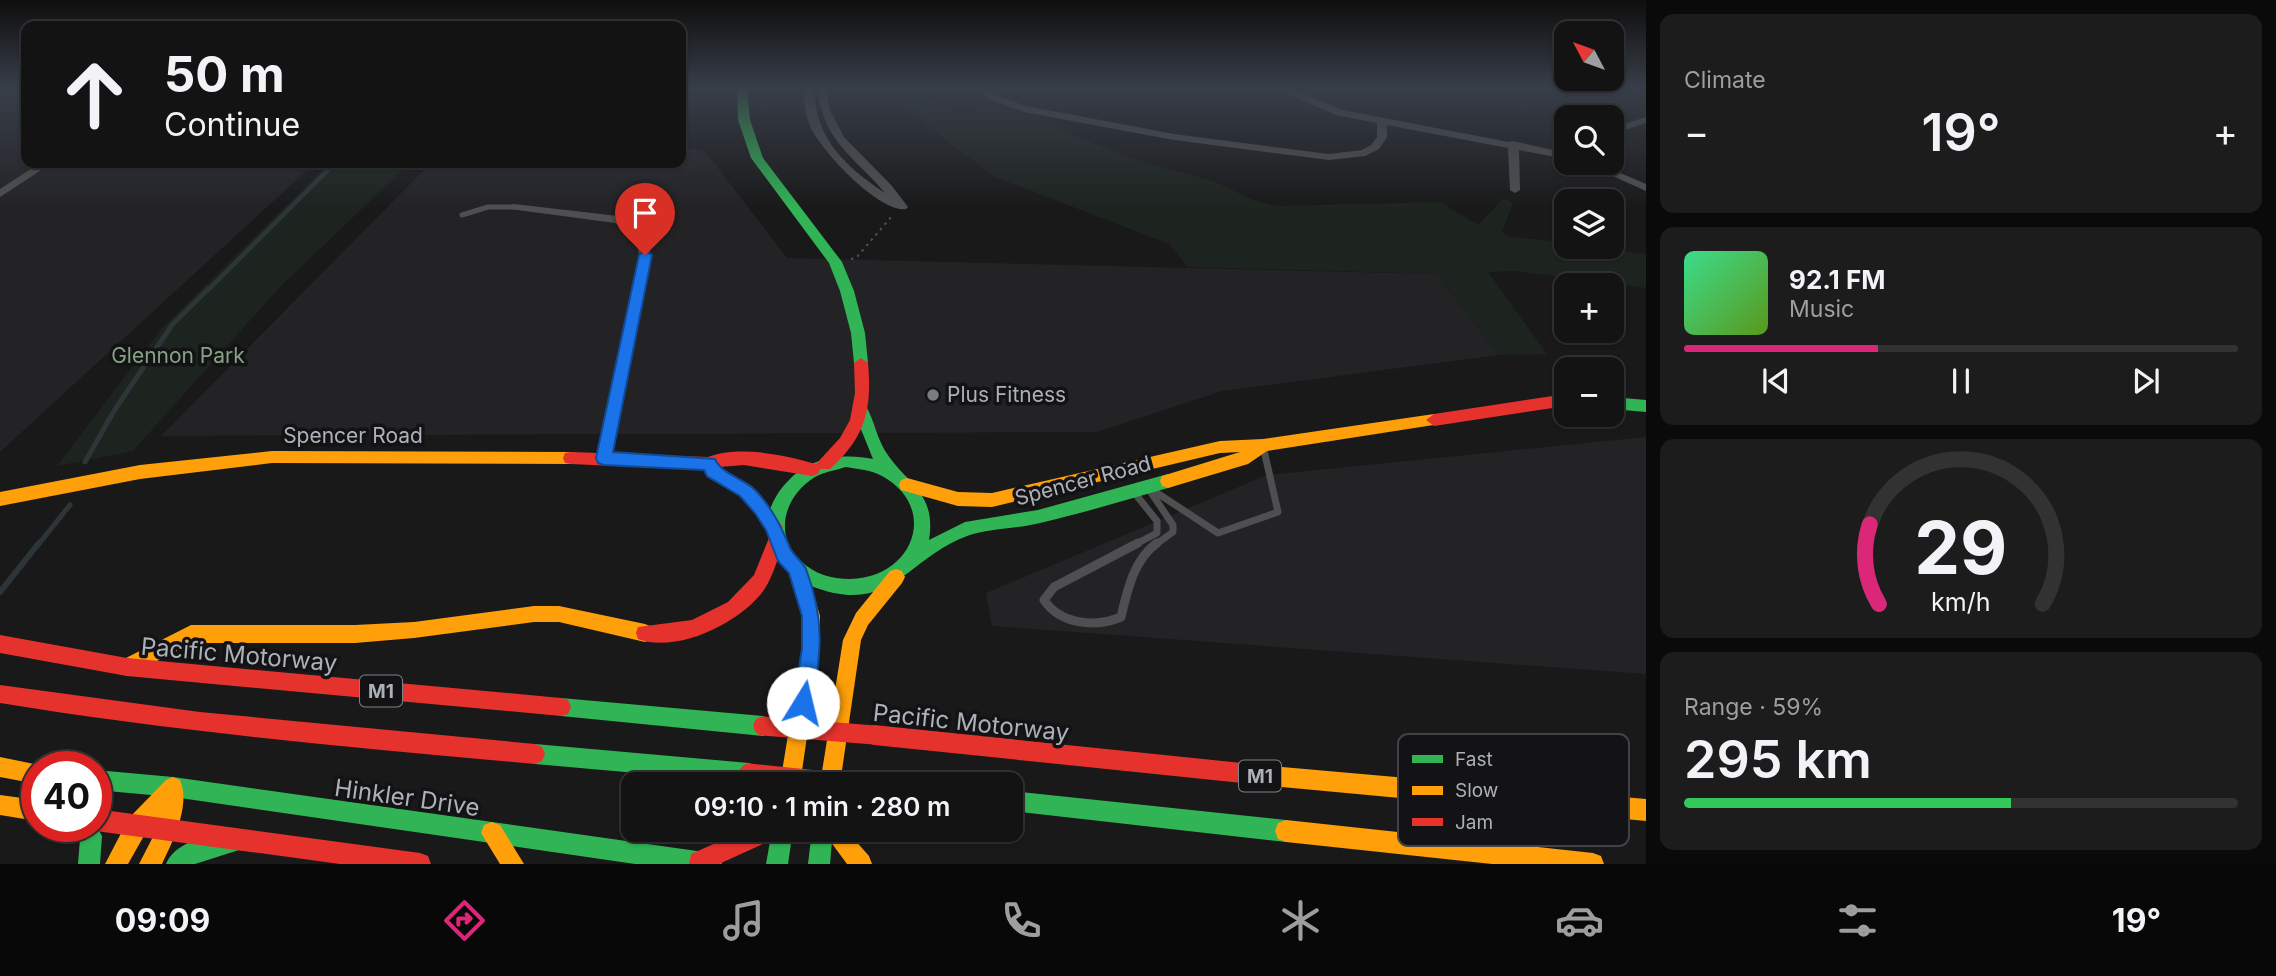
<!DOCTYPE html>
<meta charset="utf-8">
<style>
:root{--surface:#131313;--page:#1c1c1c;--text:#f1f3f6;--muted:#9d9ea0;--line:#323233;--accent:#db2777}
body{margin:0;font-family:Inter,sans-serif;background:var(--page);color:var(--text);height:100vh;display:flex;flex-direction:column;font-size:26px;white-space:nowrap}
*{box-sizing:border-box;margin:0}
p{font-size:23px;color:var(--muted)}
.icon{flex:none;width:38px;height:38px;fill:none;stroke:currentColor;stroke-width:2;stroke-linecap:round;stroke-linejoin:round}
.map{position:relative;flex:1;overflow:hidden}
.drawer{display:flex;flex-direction:column;gap:14px;padding:14px;background:#0a0a0a;width:630px}
.drawer>*{flex:none}
.hud{position:absolute;left:21px;top:21px;width:665px;height:147px;border-radius:14px;box-shadow:0 2px 5px #0004,0 0 0 2px var(--line);background:#131313;color:var(--text);overflow:hidden}
.needle{width:46px;rotate:311deg}
.tools{position:absolute;left:1554px;top:21px;display:grid;gap:14px}
.tools a{display:grid;place-items:center;width:70px;height:70px;border-radius:14px;background:var(--surface);box-shadow:0 2px 5px #0004,0 0 0 2px var(--line);font-size:35px}
.speed{position:absolute;left:21px;top:751px;display:flex;gap:14px;font-size:35px;font-weight:700;text-align:center}
.speed>*{display:grid;place-content:center;width:91px;height:91px;border-radius:50%;background:var(--surface);box-shadow:0 2px 5px #0004,0 0 0 2px var(--line);line-height:1}
.speed .limit{border:10px solid #d22;background:#fff;color:#111}
.pin{position:absolute;display:grid;place-items:center;width:60px;height:60px;color:#fff;margin:-72px -30px;border-radius:50% 50% 50% 0;rotate:-45deg;box-shadow:0 0 7px #0007}
.pin .icon{rotate:45deg}
.me{position:absolute;width:77px;margin:-38px;rotate:9deg;stroke-linejoin:round;filter:drop-shadow(0 0 5px #0008)}
.turn{display:flex;align-items:center;gap:24px;height:147px;padding:0 28px;font-size:32px}
.turn .icon{width:91px;height:91px;stroke-width:2.5}
.turn b{display:block;font-size:49px;line-height:60px}
.big{font-size:52px;font-weight:600;line-height:1.1}
.drawer .card{flex:1;display:flex;flex-direction:column;justify-content:center;gap:10px;min-width:0;padding:0 24px;border-radius:14px;background:var(--page)}
.drawer .dial{align-items:center;gap:0}
.dial svg{height:182px;overflow:visible;fill:none;stroke:var(--line);stroke-width:7;stroke-linecap:round;text-anchor:middle}
.dial text{fill:var(--text);stroke:none}
.song{display:flex;align-items:center;gap:21px}
.cover{width:84px;height:84px;border-radius:10px;background:linear-gradient(135deg,hsl(150 70% 55%),hsl(90 70% 35%))}
.played{height:7px;border-radius:4px;background:linear-gradient(90deg,var(--accent) 35%,var(--line) 35%)}
.keys{display:flex;justify-content:space-around;direction:ltr}
.heat{display:flex;justify-content:space-between;align-items:center;font-size:38px;direction:ltr}
.charge{height:10px;border-radius:5px;background:linear-gradient(90deg,#34c759 59%,var(--line) 0)}
.trip{position:absolute;left:621px;top:772px;width:402px;height:70px;border-radius:14px;background:var(--surface);box-shadow:0 2px 5px #0004,0 0 0 2px var(--line);font-weight:600;line-height:70px;text-align:center}
.dock{display:flex;height:112px;justify-content:space-around;align-items:center;background:#080808;color:var(--muted)}
.dock .icon{width:49px;height:49px}
.dock .selected{color:var(--accent)}
.dock b{font-size:32px;color:var(--text)}
main{display:flex;flex:1;min-height:0}
.map>svg:first-child{display:block}
</style>
<main>
<div class="map">
<svg width="1646" height="864" viewBox="0 0 1646 864">
<rect width="100%" height="100%" fill="#191919"/>
<path fill="#232326" d="M0 88H26V163H315L0 452Z
M681 147 705 151 787 258 1437 274 1499 355 1222 391 1097 432 161 436 431 163H681Z
M1646 437V674L992 626 986 593 1267 475Z"/>
<path fill="#1d231e" d="M898 88H922L926 95 942 108 953 112H971L1003 106 1043 118 1075 136 1137 160 1213 181 1253 200 1277 206 1440 202 1478 225 1504 198 1513 203 1502 232 1508 236 1566 243V247H1590L1646 254V288L1515 271 1488 272 1547 354 1499 355 1437 274 1188 267 1169 244 993 176 930 128 909 105Z
M329 163H410L280 287 133 451 57 466 161 329Z"/>
<g fill="none" stroke-linecap="round" stroke-linejoin="round">
<path stroke="#2d3539" stroke-width="4.5" d="M207 291 335 163"/>
<path stroke="#2d3539" stroke-width="5" d="M85 462 114 411 172 325 208 289
M38 545 70 505"/>
<path stroke="#2d3539" stroke-width="6" d="M0 592 39 543"/>
<path stroke="#4f5052" stroke-width="2" stroke-dasharray="2.5 4.5" stroke-linecap="butt" d="M851 259 856 258 892 216"/>
<path stroke="#4e4f51" stroke-width="5" d="M462 215 488 207H514"/>
<path stroke="#4e4f51" stroke-width="7" d="M1148 488 1173 525V532L1155 545
M1151 489 1218 533 1278 512 1263 446
M1133 491 1157 521V533L1134 545"/>
<path stroke="#4e4f51" stroke-width="9" d="M1138 543 1054 587 1044 600C1060 624 1095 628 1121 617 1127 591 1134 559 1157 543"/>
<path fill="#4e4f51" fill-rule="evenodd" d="M804 88H814C815 139 845 166 885 193 853 155 824 143 817 88H827L829 108 844 137 892 186 908 207 906 209C879 213 820 150 810 126 805 114 804 101 804 88Z
M976 88H987L994 95 1026 106 1174 134 1329 154 1362 150 1371 145 1377 137V123L1336 115 1274 88H1288L1343 110 1509 142 1513 141 1566 153V159L1519 150 1520 190 1515 193 1510 190 1508 148 1387 125V137L1379 149 1365 156 1329 160 1174 140 1024 112 988 99Z
M1646 117V123L1612 134V128Z
M40 163H52L0 197V189Z
M1584 163H1597L1646 184V191Z
M514 204 618 216 646 234 651 255 609 462H599L597 458 639 255 635 236 615 223 510 209V205Z"/>
<path fill="#30b455" fill-rule="evenodd" d="M737 88H747L750 120 763 158 842 262 854 291 865 333 868 363 866 367H856L854 363 851 333 840 291 829 263 751 158 738 120Z
M1612 397 1646 400V412L1612 409Z
M862 406 867 408C874 421 877 437 884 449 905 484 937 491 929 540L965 522 1038 510 1168 474 1174 476 1176 481 1174 486 1168 488C1126 500 1083 513 1040 523 1017 529 990 528 967 536 904 560 891 617 811 586 789 578 773 559 768 536 764 515 775 493 790 479 811 457 845 453 873 459L854 412ZM846 467C858 469 871 470 882 476 940 508 913 578 850 579 832 579 814 574 801 561 773 535 784 496 815 477 824 472 836 470 846 467Z
M561 698 763 716 770 719 773 726 770 733 763 736 561 716 554 714 551 707 554 700Z
M535 744 749 763 756 766 759 773 756 780 749 783 535 764 528 761 525 754 528 747Z
M96 770 173 777 711 853 719 856 722 864H635L173 797 96 790Z
M1012 791 1286 820 1294 823 1297 831 1294 839 1286 842 1012 811Z
M96 825 102 836 100 864H78L80 839 73 826Z
M772 830H793L788 864H766Z
M812 830H833L830 864H808Z
M231 831 239 834 242 842 239 850 195 864H166C176 840 209 837 231 831Z"/>
<path fill="#ff9f0a" fill-rule="evenodd" d="M1434 414 1442 420 1440 424 1267 451 1248 464 1168 488 1162 486 1160 481 1162 476 1240 452 1220 453 992 507 958 506 901 490 899 485 901 480 907 478 958 492 992 493 1220 441 1263 439Z
M272 451 571 452 577 453 579 458 577 463 571 464 272 463 140 479 0 506V492L140 465Z
M797 561 803 564 806 569 820 616V649L800 784H780L802 649V616L788 569 791 564Z
M896 569 902 571 905 577 902 583 868 625 861 640 840 784H820L843 640 856 613 890 571Z
M534 606H559L645 624 652 627 654 633 652 639 645 642 559 622H534L414 638 355 643H193L127 676 120 673 117 667 120 661 191 625H355L414 622Z
M0 757 44 766H37V784L0 777Z
M1271 766 1646 799V821L1271 786 1264 783 1261 776 1264 769Z
M173 777 180 780C191 805 173 841 162 864H139L158 827 159 818 145 834 128 864H105L129 818 166 780Z
M0 795 37 800V821L0 815Z
M1286 820 1593 853 1601 856 1604 864H1492L1286 842 1278 839 1275 831 1278 823Z
M492 822 500 825 524 864H500L481 833 484 825Z
M822 830H846L869 856 872 864H847Z"/>
<path fill="#e5322d" fill-rule="evenodd" d="M861 358 868 363C872 409 866 437 830 469H820L818 474 812 476 744 465 719 467 752 486 783 527 779 533 785 539C778 556 774 575 764 590 741 622 678 654 638 639L636 633 638 627 692 620 728 602 754 575 771 533 740 496 707 477 704 470 571 464 565 463 563 458 565 453 571 452 708 457C739 445 785 455 816 464L840 438 850 420 855 393 854 363Z
M1566 394V406L1434 426 1426 420 1434 414Z
M0 635 127 658 561 698 568 700 571 707 568 714 561 716 127 676 0 653Z
M0 685 200 712 535 744 542 747 545 754 542 761 535 764C356 748 177 732 0 703Z
M874 725 1271 766 1278 769 1281 776 1278 783 1271 786 874 745 867 742 864 735 867 728Z
M96 809 420 853 428 856 431 864H340L96 831 88 826H96Z
M745 830H779L776 838 719 864H689L691 854Z"/>
<path stroke="#e5322d" stroke-width="19" d="M763 726 874 735
M749 773 856 784"/>
</g>
<linearGradient id="sky" x2="0" y2="1"><stop stop-color="#0e0e0e"/><stop offset="0.42" stop-color="#383e49"/><stop offset="1" stop-color="#383e49" stop-opacity="0"/></linearGradient>
<rect width="1646" height="209" fill="url(#sky)"/>
<path fill="#1a73e8" stroke="#114b97" stroke-width="2" d="M645 251 652 255 613 452 715 459C723 476 745 478 757 492 773 510 781 526 790 548 794 556 802 561 806 569 825 620 821 651 813 703L810 710 803 713 796 710 793 703 802 649V616L789 573 778 561 766 530 755 513 740 496 707 476 704 470 604 465 598 463 596 458 639 255Z"/>
<circle fill="#797c80" stroke="#131315" stroke-width="2.5" cx="933" cy="395" r="7"/>
<g text-anchor="middle" stroke-width="7" stroke-linejoin="round" paint-order="stroke">
<g fill="#131315" stroke="#7e8287" stroke-width="2">
<rect x="360" y="675.5" width="42" height="31" rx="5"/>
<rect x="1239" y="760.5" width="42" height="31" rx="5"/>
</g>
<g font-size="19" font-weight="bold" fill="#acb1b8">
<text x="381" y="698">M1</text>
<text x="1260" y="783">M1</text>
</g>
<g font-size="21" fill="#86a185" stroke="#131315">
<text x="178" y="363">Glennon Park</text>
</g>
<g font-size="21" fill="#acb1b8" stroke="#131315" text-anchor="start">
<text x="947" y="402">Plus Fitness</text>
</g>
<g font-size="21" fill="#acb1b8" stroke="#131315">
<text x="353" y="443">Spencer Road</text>
<text transform="translate(1083 481) rotate(-15)" y="7">Spencer Road</text>
</g>
<g font-size="24" fill="#acb1b8" stroke="#131315">
<text transform="translate(239 655) rotate(5)" y="8">Pacific Motorway</text>
<text transform="translate(971 723) rotate(6)" y="8">Pacific Motorway</text>
<text transform="translate(407 798) rotate(8)" y="8">Hinkler Drive</text>
</g>
</g>
<rect x="1398" y="734" width="231" height="112" rx="10" fill="#131315" stroke="#414246" stroke-width="2"/>
<rect x="1412" y="755" width="31" height="8" fill="#30b455"/>
<rect x="1412" y="786" width="31" height="9" fill="#ff9f0a"/>
<rect x="1412" y="818" width="31" height="8" fill="#e5322d"/>
<g font-size="19" fill="#acb1b8">
<text x="1455" y="766">Fast</text>
<text x="1455" y="797">Slow</text>
<text x="1455" y="829">Jam</text>
</g>
</svg>
<div class="tools">
<a><svg class="needle" viewBox="-14 -14 28 28"><path d="M0-13l5 13h-10z" fill="#e53935"/><path d="M0 13l5-13h-10z" fill="#9d9ea0"/></svg></a>
<a><svg class="icon" aria-label="search" viewBox="0 0 24 24"><circle cx="10" cy="10" r="6"/><path d="M15 15l6 6"/></svg></a>
<a><svg class="icon" aria-label="layers" viewBox="0 0 24 24"><path d="M12 4l9 5-9 5-9-5zM3 14l9 5 9-5"/></svg></a>
<a>+</a>
<a>−</a>
</div>
<div class="speed"><div class="limit">40</div></div>
<div class="pin" style="left:645px;top:255px;background:#d93025"><svg class="icon" aria-label="arrive" viewBox="0 0 24 24"><path d="M6 21V4h12l-3 4 3 4H6"/></svg></div>
<svg class="me" style="left:803px;top:703px" viewBox="-20 -20 40 40"><circle r="19" fill="#fff"/><path d="M0-13L10 11 0 6-10 11z" fill="#1a73e8"/></svg>
<div class="trip">09:10 · 1 min · 280 m</div>
<div class="hud">
<div class="turn"><svg class="icon" aria-label="ahead" viewBox="0 0 24 24"><path d="M12 20V5M6 11l6-6 6 6"/></svg><div><b>50 m</b>Continue</div></div>
</div>
</div>
<section class="drawer">
<div class="card"><p>Climate</p>
<div class="heat"><a>−</a><b class="big">19°</b><a>+</a></div>
</div>
<div class="card">
<div class="song"><i class="cover"></i><div><b>92.1 FM</b><p>Music</p></div></div>
<div class="played"></div>
<div class="keys"><svg class="icon" aria-label="previous" viewBox="0 0 24 24"><path d="M18 5L8 12l10 7zM5 5v14"/></svg><svg class="icon" aria-label="pause" viewBox="0 0 24 24"><path d="M8 5v14M16 5v14"/></svg><svg class="icon" aria-label="next" viewBox="0 0 24 24"><path d="M6 5l10 7-10 7zM19 5v14"/></svg></div>
</div>
<div class="card dial"><svg viewBox="0 0 100 80">
<path d="M14 69A42 42 0 1 1 86 69"/>
<path d="M14 69A42 42 0 0 1 10 34" stroke="#db2777"/>
<text x="50" y="56" font-size="32" font-weight="700">29</text>
<text x="50" y="72" font-size="11">km/h</text>
</svg></div>
<div class="card"><p>Range · 59%</p><b class="big">295 km</b><div class="charge"></div></div>
</section>
</main>
<nav class="dock">
<b>09:09</b>
<svg class="icon selected" aria-label="directions" viewBox="0 0 24 24"><path d="M12 3l9 9-9 9-9-9zM9 14v-3h6M13 9l2 2-2 2"/></svg>
<svg class="icon" aria-label="music" viewBox="0 0 24 24"><path d="M9 18V5l10-2v13"/><circle cx="6" cy="18" r="3"/><circle cx="16" cy="16" r="3"/></svg>
<svg class="icon" aria-label="phone" viewBox="0 0 24 24"><path d="M5 4h4l2 5-3 2q2 4 5 5l2-3 5 2v4C11 20 4 13 5 4z"/></svg>
<svg class="icon" aria-label="climate" viewBox="0 0 24 24"><path d="M12 3v18M4 7l16 10M4 17L20 7"/></svg>
<svg class="icon" aria-label="car" viewBox="0 0 24 24"><path d="M5 17H2v-5l4-1 3-4h7l3 4 3 1v5h-3M9 17h6M6 11h13"/><circle cx="7" cy="17" r="2"/><circle cx="17" cy="17" r="2"/></svg>
<svg class="icon" aria-label="filters" viewBox="0 0 24 24"><path d="M4 7h16M4 17h16"/><circle cx="9" cy="7" r="2"/><circle cx="15" cy="17" r="2"/></svg>
<b>19°</b>
</nav>
